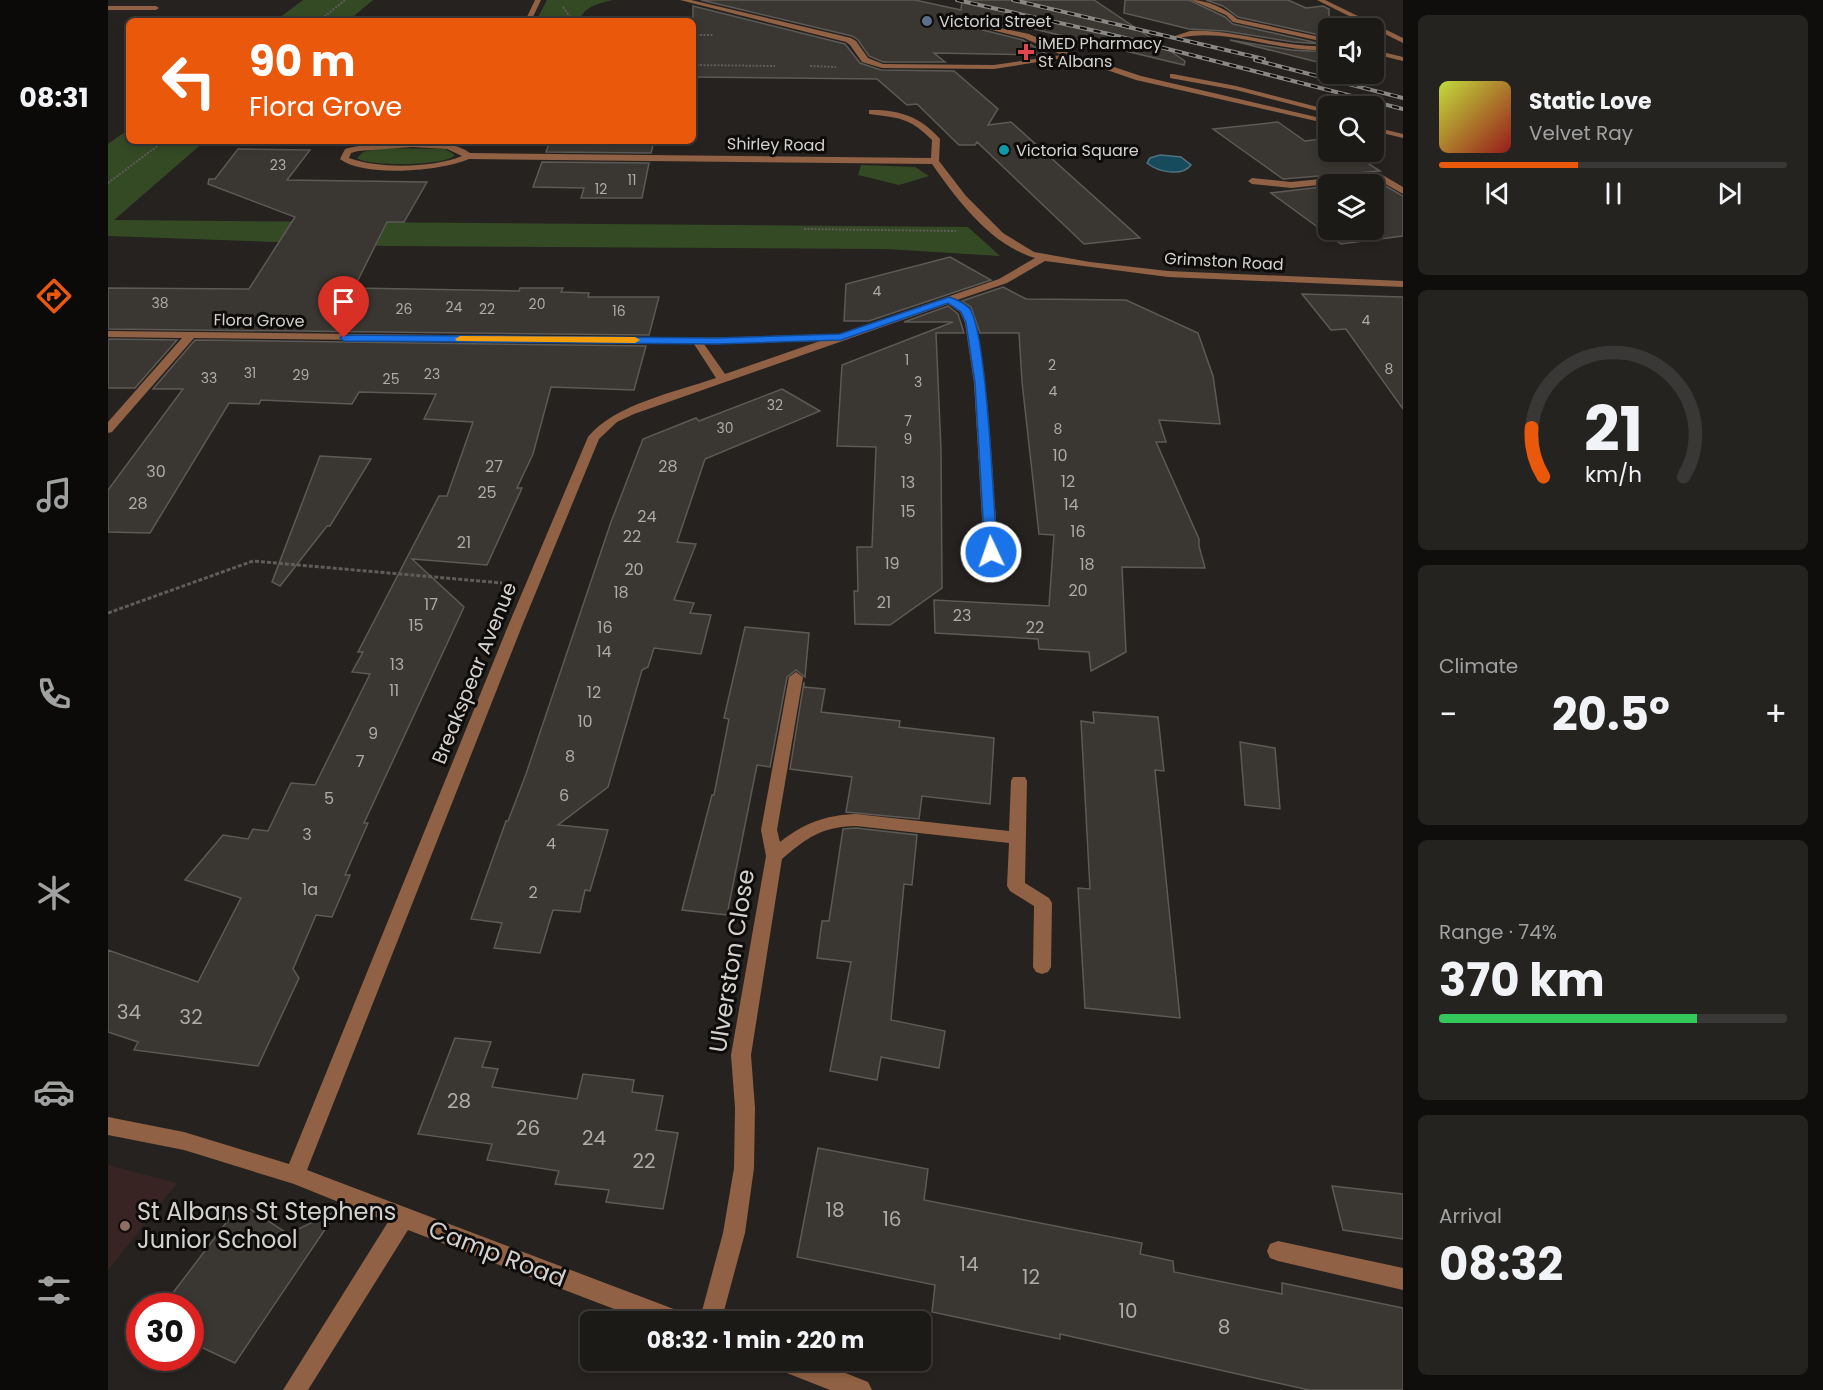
<!DOCTYPE html>
<meta charset="utf-8">
<style>
:root{--surface:#1c1a17;--page:#252320;--text:#f1f3f6;--muted:#a0a1a1;--line:#3a3836;--accent:#ea580c}
body{margin:0;font-family:Poppins,sans-serif;background:var(--page);color:var(--text);height:100vh;display:flex;flex-direction:column;font-size:22px;white-space:nowrap}
*{box-sizing:border-box;margin:0}
p{font-size:20px;color:var(--muted)}
.icon{flex:none;width:33px;height:33px;fill:none;stroke:currentColor;stroke-width:2;stroke-linecap:round;stroke-linejoin:round}
.map{position:relative;flex:1;overflow:hidden}
.details{display:flex;flex-direction:column;gap:15px;padding:15px;background:#0f0e0d;width:420px}
.details>*{flex:none}
.guide{position:absolute;left:18px;top:18px;width:570px;height:126px;border-radius:9px;box-shadow:0 3px 9px #0003,0 0 0 2px var(--line);background:#ea580c;color:#fff;overflow:hidden}
.fabs{position:absolute;left:1210px;top:18px;display:grid;gap:12px}
.fabs a{display:grid;place-items:center;width:66px;height:66px;border-radius:9px;background:var(--surface);box-shadow:0 3px 9px #0003,0 0 0 2px var(--line);font-size:30px}
.speed{position:absolute;left:18px;top:1293px;display:flex;gap:12px;font-size:30px;font-weight:700;text-align:center}
.speed>*{display:grid;place-content:center;width:78px;height:78px;border-radius:50%;background:var(--surface);box-shadow:0 3px 9px #0003,0 0 0 2px var(--line);line-height:1}
.speed .limit{border:9px solid #d22;background:#fff;color:#111}
.pin{position:absolute;display:grid;place-items:center;width:51px;height:51px;color:#fff;margin:-62px -26px;border-radius:50% 50% 50% 0;rotate:-45deg;box-shadow:0 0 6px #0007}
.pin .icon{rotate:45deg}
.me{position:absolute;width:66px;margin:-33px;rotate:357deg;stroke-linejoin:round;filter:drop-shadow(0 0 4px #0008)}
.turn{display:flex;align-items:center;gap:21px;height:126px;padding:0 24px;font-size:27px}
.turn .icon{width:78px;height:78px;stroke-width:2.5}
.turn b{display:block;font-size:42px;line-height:51px}
.big{font-size:45px;font-weight:700;line-height:1.1}
.details .card{flex:1;display:flex;flex-direction:column;justify-content:center;gap:9px;min-width:0;padding:0 21px;border-radius:9px;background:var(--page)}
.details .dial{align-items:center;gap:0}
.dial svg{height:156px;overflow:visible;fill:none;stroke:var(--line);stroke-width:7;stroke-linecap:round;text-anchor:middle}
.dial text{fill:var(--text);stroke:none}
.song{display:flex;align-items:center;gap:18px}
.cover{width:72px;height:72px;border-radius:9px;background:linear-gradient(135deg,hsl(70 70% 55%),hsl(0 70% 35%))}
.played{height:6px;border-radius:3px;background:linear-gradient(90deg,var(--accent) 40%,var(--line) 40%)}
.keys{display:flex;justify-content:space-around;direction:ltr}
.heat{display:flex;justify-content:space-between;align-items:center;font-size:33px;direction:ltr}
.charge{height:9px;border-radius:4px;background:linear-gradient(90deg,#34c759 74%,var(--line) 0)}
.trip{position:absolute;left:472px;top:1311px;width:351px;height:60px;border-radius:9px;background:var(--surface);box-shadow:0 3px 9px #0003,0 0 0 2px var(--line);font-weight:700;line-height:60px;text-align:center}
main{display:flex;flex:1;min-height:0}
.tab-bar{display:flex;flex-direction:column;width:108px;justify-content:space-around;align-items:center;background:#0b0a09;color:var(--muted)}
.tab-bar .icon{width:42px;height:42px}
.tab-bar .current{color:var(--accent)}
.tab-bar b{font-size:27px;color:var(--text)}
.map>svg:first-child{display:block}
</style>
<main>
<nav class="tab-bar">
<b>08:31</b>
<svg class="icon current" aria-label="directions" viewBox="0 0 24 24"><path d="M12 3l9 9-9 9-9-9zM9 14v-3h6M13 9l2 2-2 2"/></svg>
<svg class="icon" aria-label="music" viewBox="0 0 24 24"><path d="M9 18V5l10-2v13"/><circle cx="6" cy="18" r="3"/><circle cx="16" cy="16" r="3"/></svg>
<svg class="icon" aria-label="phone" viewBox="0 0 24 24"><path d="M5 4h4l2 5-3 2q2 4 5 5l2-3 5 2v4C11 20 4 13 5 4z"/></svg>
<svg class="icon" aria-label="climate" viewBox="0 0 24 24"><path d="M12 3v18M4 7l16 10M4 17L20 7"/></svg>
<svg class="icon" aria-label="car" viewBox="0 0 24 24"><path d="M5 17H2v-5l4-1 3-4h7l3 4 3 1v5h-3M9 17h6M6 11h13"/><circle cx="7" cy="17" r="2"/><circle cx="17" cy="17" r="2"/></svg>
<svg class="icon" aria-label="filters" viewBox="0 0 24 24"><path d="M4 7h16M4 17h16"/><circle cx="9" cy="7" r="2"/><circle cx="15" cy="17" r="2"/></svg>
</nav>
<div class="map">
<svg width="1295" height="1390" viewBox="0 0 1295 1390">
<rect width="100%" height="100%" fill="#26221f"/>
<path fill="#382523" d="M0 1165 69 1183 0 1270Z"/>
<path fill="#344a24" d="M195 0H265L240 21H167Z
M439 0H505C492 3 477 6 472 19L474 21H428Z
M21 129V141H97L6 220 860 227 892 256 778 249 277 246 0 236V144Z
M273 148 337 149 347 155C339 166 261 167 249 158L255 152Z
M753 165 807 167 821 176 791 185 750 175Z"/>
<path fill="#154b5d" stroke="#4e737f" stroke-width="1.5" d="M1052 155 1073 157 1083 165C1074 177 1050 172 1039 163L1042 158Z"/>
<path fill="#3a3632" stroke="#5d5955" stroke-width="1.5" d="M593 0H807L853 10 854 0H986L1077 61 1076 65 897 22 906 28 874 22 870 26 871 29 915 40 940 55 826 53 837 62H775L761 56 750 40 744 36Z
M1017 0H1081L1117 17 1125 24 1214 44 1186 42 1117 31 1081 29 1016 13Z
M1098 0H1180L1198 8 1215 6 1221 9V37L1130 17 1115 6Z
M585 6 737 44 752 63 773 70 846 71 890 109 880 125 903 122 1032 238 976 244 869 142 867 145H851L809 104 799 105 769 79 585 77Z
M1122 40 1183 50 1221 52V65Z
M1170 122 1197 141 1221 138V152H1242L1272 171 1175 179 1105 129Z
M442 141H546L543 153 438 152Z
M130 149 202 150 179 180 319 182 296 222H279L246 288 411 291 412 288H455L453 292 481 293 480 297H551L541 335 0 329V288L141 289 187 217 100 184 101 179H107Z
M434 162 541 163 534 198H473L476 188 425 187Z
M1269 181 1295 196V236L1233 244 1163 193 1221 186V230H1266V184H1238Z
M842 257 883 280 761 321H736L738 284Z
M895 287 918 299 1018 300 1090 333 1105 376 1112 424 1051 420 1058 442H1048L1091 539V546L1097 568 1014 567 1018 652 983 671 981 652 931 649 930 639 827 633 826 600 941 606 946 535 931 534 914 382 911 333H872L863 307 854 301Z
M1194 294 1295 297V409L1238 329 1223 330Z
M840 306 850 314 856 333H828L833 450 834 588 782 625 747 624 746 591H750L749 547H764L768 447 729 446 734 365 845 322H796Z
M0 339 69 340 27 388H0Z
M87 340 538 346 526 390 443 387 425 454 409 488H414L379 565 304 559 356 607 256 823H260L237 875H242L224 917 208 915 185 969 191 978 150 1066 26 1050 30 1042 0 1032V950L90 982 133 898 77 880 115 835 140 839 145 829 160 831 183 783 207 785 262 674 244 672 255 652H250L331 496H339L365 422 316 419 328 394 251 392 244 404 153 400 151 404 121 403 42 533 0 532V490L75 389H45Z
M674 389 712 411 597 459 569 542 588 544 566 600 586 603 582 613 603 615 593 654 546 648 540 667 534 670 500 787 450 825 500 830 482 891 477 890 472 912 445 910 432 953 386 948 394 923 363 919 398 821H400L418 774 503 522 535 439 588 418 591 421Z
M212 456 263 459 222 526H219L172 586 164 582Z
M637 627 701 633 697 677 688 670 679 677 662 767 649 765 619 915 574 910 604 795H606L621 719 616 718Z
M696 682V687L717 689 713 712 792 721 791 727 886 738 882 804 814 796 811 819 738 812 744 777 682 769Z
M985 712 1050 717 1056 771 1047 770 1072 1018 977 1008 970 888 982 889 973 721 986 723Z
M1132 742 1167 748 1172 809 1137 805Z
M748 828 809 835 804 885 796 884 783 1020 837 1031 831 1068 773 1057 769 1080 722 1071 743 962 709 958 714 921H721L735 829Z
M347 1038 383 1042 374 1067 390 1069 384 1087 469 1099 475 1074 526 1080 524 1092 555 1096 548 1130 570 1133 555 1209 498 1202 501 1190 447 1184 451 1171 379 1160 384 1144 310 1134Z
M710 1148 820 1169 816 1200 1034 1243 1032 1254 1065 1261 1066 1272 1174 1294V1283L1295 1308V1390H1201L952 1334V1339L824 1312 827 1285 689 1257Z
M1224 1186 1295 1194V1239L1235 1230Z
M142 1209 180 1234 230 1210 127 1363 82 1342V1306H55L124 1215Z"/>
<g fill="none" stroke-linecap="round" stroke-linejoin="round">
<path stroke="#5f5c59" stroke-width="2" stroke-dasharray="2 1.5" stroke-linecap="butt" d="M455 7 465 21
M211 21 237 0
M585 35H606
M585 65 667 66
M702 66 728 67
M0 183 56 141
M696 229 848 231"/>
<path stroke="#5f5c59" stroke-width="3" stroke-dasharray="4 2" stroke-linecap="butt" d="M0 613 145 561 394 583"/>
<path fill="#906144" fill-rule="evenodd" d="M427 0H433L423 21H417Z
M572 0H583L743 38 748 41 760 58 775 64 886 65 954 55 916 38 872 27 874 24 921 34 964 53 1033 76 1221 120V124L1028 80 961 57 886 69 774 68 754 62 742 45 738 42Z
M1083 0C1098 0 1118 8 1129 19L1221 39V43L1125 22 1118 15Z
M1209 0H1217L1295 38V43Z
M0 6H48L51 8 48 10H0Z
M1082 31C1129 29 1174 49 1221 46V50C1171 53 1118 27 1071 38L1067 36Z
M1266 50 1295 57V61L1266 54Z
M1065 74 1128 86 1221 110V114L1128 90 1062 78V74Z
M764 110C792 110 813 117 832 139L831 161 858 196 895 233 926 252 982 262 1060 271 1295 281V287L1060 277 937 261 899 283 849 300C852 303 858 305 861 308 879 327 887 515 890 552L883 556 876 552 866 383 857 323 852 312 840 304 526 414 509 422 491 439 414 626 199 1170 571 1311 579 1314 582 1322H540L300 1230 200 1390H175L280 1222 186 1184 76 1150 0 1135V1117L76 1132 181 1164 400 626 480 437C507 404 568 392 608 378L586 344 86 338 4 432 0 433V422L74 338 0 337V331L589 338 732 334 891 279 927 258C883 245 849 200 824 164L361 159C333 171 257 178 232 159L237 149 240 148C270 142 336 134 362 153L823 158 824 140C801 117 791 118 761 114V110ZM304 147 339 149 354 156C326 168 270 169 241 158L243 153 250 151ZM712 341 617 374 596 344Z
M1266 127 1295 134V138L1266 131Z
M1271 173 1295 187V194L1269 179 1183 188 1144 184 1140 181 1144 178 1183 182Z
M688 672 695 677 669 830 672 842C696 823 718 815 748 814L901 831 903 781 905 777H917L919 781 917 883 941 898 944 903 943 967 940 972 934 974 928 972 925 967 926 906 902 891 899 886 901 843 748 826C713 827 700 837 674 859L643 1055 647 1108 646 1168 637 1233 613 1322H591L615 1233 626 1168 627 1108 623 1055 658 856 653 830 681 677Z
M1170 1241 1295 1268V1290L1170 1261 1162 1258 1159 1251 1162 1244Z
M663 1360H705L760 1382 764 1390H722L666 1368Z"/>
<defs>
<path id="rail" d="M849 0 1001 34 1295 109
M905 0 1156 59
M1147 60 1295 98"/>
</defs>
<use href="#rail" stroke="#8a8885" stroke-width="4"/>
<use href="#rail" stroke="#0e0c0b" stroke-width="2" stroke-dasharray="7" stroke-linecap="butt"/>
</g>
<path fill="#1a73e8" stroke="#114b97" stroke-width="1.5" d="M841 297C847 299 856 303 861 308 879 328 886 514 889 552L883 555 877 552 867 383 858 323 853 312 840 303 733 340 609 344 236 341 232 338 236 335 609 338 732 334Z"/>
<path fill="#f59e0b" d="M352 336 527 337 532 340 527 343 349 341 347 339Z"/>
<circle fill="#5c6f8a" stroke="#0e0c0b" stroke-width="2" cx="819" cy="21" r="6"/>
<path fill="#e0444e" stroke="#0e0c0b" stroke-width="2" d="M915 43h6v6h6v6h-6v6h-6v-6h-6v-6h6z"/>
<circle fill="#0f9aa8" stroke="#0e0c0b" stroke-width="2" cx="896" cy="150" r="6"/>
<circle fill="#8d6e63" stroke="#0e0c0b" stroke-width="2" cx="17" cy="1226" r="6"/>
<g text-anchor="middle" stroke-width="6" stroke-linejoin="round" paint-order="stroke">
<g font-size="14" fill="#adaaa7">
<text x="170" y="170">23</text>
<text x="524" y="185">11</text>
<text x="493" y="194">12</text>
<text x="769" y="296">4</text>
<text x="52" y="308">38</text>
<text x="429" y="309">20</text>
<text x="346" y="312">24</text>
<text x="296" y="314">26</text>
<text x="379" y="314">22</text>
<text x="511" y="316">16</text>
<text x="1258" y="325">4</text>
<text x="799" y="365">1</text>
<text x="944" y="370">2</text>
<text x="1281" y="374">8</text>
<text x="142" y="378">31</text>
<text x="324" y="379">23</text>
<text x="193" y="380">29</text>
<text x="101" y="383">33</text>
<text x="283" y="384">25</text>
<text x="810" y="387">3</text>
<text x="945" y="396">4</text>
<text x="667" y="410">32</text>
<text x="800" y="426">7</text>
<text x="617" y="433">30</text>
<text x="950" y="434">8</text>
<text x="800" y="444">9</text>
</g>
<g font-size="16" fill="#d3d1ce" stroke="#0e0c0b" text-anchor="start">
<text x="831" y="27">Victoria Street</text>
<text x="930" y="49">iMED Pharmacy<tspan x="930" dy="18">St Albans</tspan></text>
<text x="908" y="156">Victoria Square</text>
</g>
<g font-size="16" fill="#d3d1ce" stroke="#0e0c0b">
<text transform="translate(668 144) rotate(1)" y="6">Shirley Road</text>
<text transform="translate(1116 261) rotate(3)" y="6">Grimston Road</text>
<text transform="translate(151 320) rotate(1)" y="6">Flora Grove</text>
</g>
<g font-size="16" fill="#adaaa7">
<text x="952" y="461">10</text>
<text x="386" y="472">27</text>
<text x="560" y="472">28</text>
<text x="48" y="477">30</text>
<text x="960" y="487">12</text>
<text x="800" y="488">13</text>
<text x="379" y="498">25</text>
<text x="30" y="509">28</text>
<text x="963" y="510">14</text>
<text x="800" y="517">15</text>
<text x="539" y="522">24</text>
<text x="970" y="537">16</text>
<text x="524" y="542">22</text>
<text x="356" y="548">21</text>
<text x="784" y="569">19</text>
<text x="979" y="570">18</text>
<text x="526" y="575">20</text>
<text x="970" y="596">20</text>
<text x="513" y="598">18</text>
<text x="776" y="608">21</text>
<text x="323" y="610">17</text>
<text x="854" y="621">23</text>
<text x="308" y="631">15</text>
<text x="497" y="633">16</text>
<text x="927" y="633">22</text>
<text x="496" y="657">14</text>
<text x="289" y="670">13</text>
<text x="286" y="696">11</text>
<text x="486" y="698">12</text>
<text x="477" y="727">10</text>
<text x="265" y="739">9</text>
<text x="462" y="762">8</text>
<text x="252" y="767">7</text>
<text x="456" y="801">6</text>
<text x="221" y="804">5</text>
<text x="199" y="840">3</text>
<text x="443" y="849">4</text>
<text x="202" y="895">1a</text>
<text x="425" y="898">2</text>
</g>
<g font-size="20" fill="#d3d1ce" stroke="#0e0c0b">
<text transform="translate(366 673) rotate(-68)" y="7">Breakspear Avenue</text>
</g>
<g font-size="20" fill="#adaaa7">
<text x="21" y="1019">34</text>
<text x="83" y="1024">32</text>
<text x="351" y="1108">28</text>
<text x="420" y="1135">26</text>
<text x="486" y="1145">24</text>
<text x="536" y="1168">22</text>
<text x="727" y="1217">18</text>
<text x="784" y="1226">16</text>
<text x="861" y="1271">14</text>
<text x="923" y="1284">12</text>
<text x="1020" y="1318">10</text>
<text x="1116" y="1334">8</text>
</g>
<g font-size="24" fill="#d3d1ce" stroke="#0e0c0b">
<text transform="translate(624 961) rotate(-81)" y="8">Ulverston Close</text>
<text transform="translate(389 1254) rotate(21)" y="8">Camp Road</text>
</g>
<g font-size="24" fill="#d3d1ce" stroke="#0e0c0b" text-anchor="start">
<text x="29" y="1220">St Albans St Stephens<tspan x="29" dy="28">Junior School</tspan></text>
</g>
</g>
</svg>
<div class="fabs">
<a><svg class="icon" aria-label="sound" viewBox="0 0 24 24"><path d="M4 9h4l5-4v14l-5-4H4zM17 9q2 3 0 6"/></svg></a>
<a><svg class="icon" aria-label="search" viewBox="0 0 24 24"><circle cx="10" cy="10" r="6"/><path d="M15 15l6 6"/></svg></a>
<a><svg class="icon" aria-label="layers" viewBox="0 0 24 24"><path d="M12 4l9 5-9 5-9-5zM3 14l9 5 9-5"/></svg></a>
</div>
<div class="speed"><div class="limit">30</div></div>
<div class="pin" style="left:236px;top:338px;background:#d93025"><svg class="icon" aria-label="arrive" viewBox="0 0 24 24"><path d="M6 21V4h12l-3 4 3 4H6"/></svg></div>
<svg class="me" style="left:883px;top:552px" viewBox="-20 -20 40 40"><circle r="17" fill="#1a73e8" stroke="#fff" stroke-width="3"/><path d="M0-11L8 9 0 5-8 9z" fill="#fff"/></svg>
<div class="trip">08:32 · 1 min · 220 m</div>
<div class="guide">
<div class="turn"><svg class="icon" aria-label="left" viewBox="0 0 24 24"><path d="M17 20v-9H6M10 6l-5 5 5 5"/></svg><div><b>90 m</b>Flora Grove</div></div>
</div>
</div>
<section class="details">
<div class="card">
<div class="song"><i class="cover"></i><div><b>Static Love</b><p>Velvet Ray</p></div></div>
<div class="played"></div>
<div class="keys"><svg class="icon" aria-label="previous" viewBox="0 0 24 24"><path d="M18 5L8 12l10 7zM5 5v14"/></svg><svg class="icon" aria-label="pause" viewBox="0 0 24 24"><path d="M8 5v14M16 5v14"/></svg><svg class="icon" aria-label="next" viewBox="0 0 24 24"><path d="M6 5l10 7-10 7zM19 5v14"/></svg></div>
</div>
<div class="card dial"><svg viewBox="0 0 100 80">
<path d="M14 69A42 42 0 1 1 86 69"/>
<path d="M14 69A42 42 0 0 1 8 44" stroke="#ea580c"/>
<text x="50" y="56" font-size="32" font-weight="700">21</text>
<text x="50" y="72" font-size="11">km/h</text>
</svg></div>
<div class="card"><p>Climate</p>
<div class="heat"><a>−</a><b class="big">20.5°</b><a>+</a></div>
</div>
<div class="card"><p>Range · 74%</p><b class="big">370 km</b><div class="charge"></div></div>
<div class="card"><p>Arrival</p><b class="big">08:32</b></div>
</section>
</main>
